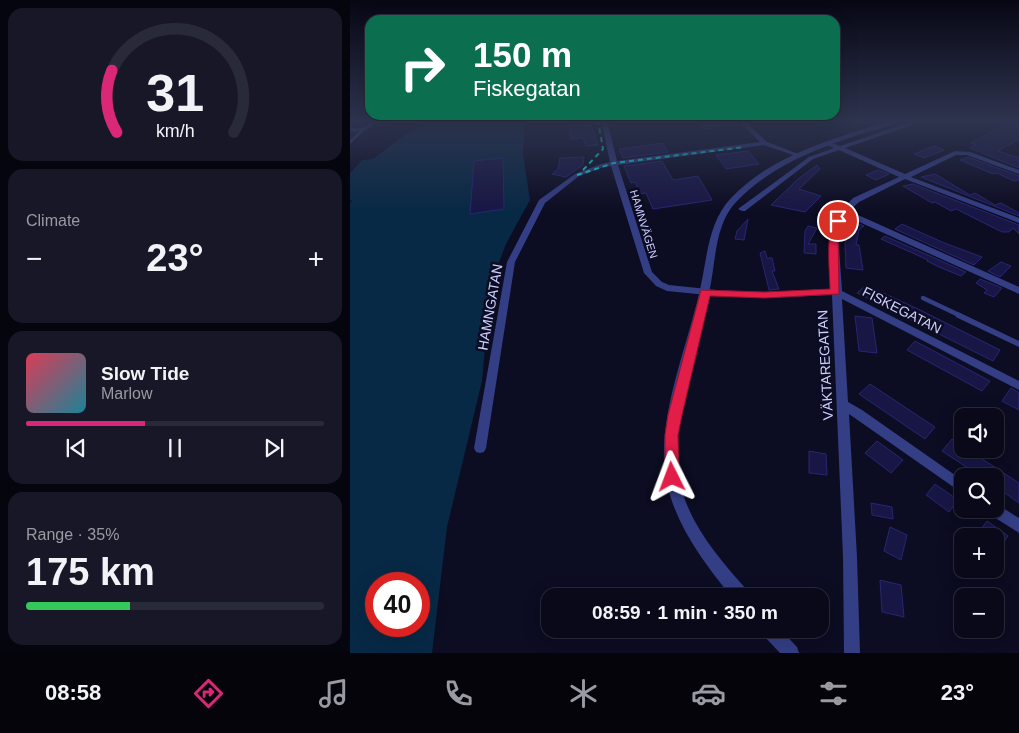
<!DOCTYPE html>
<meta charset="utf-8">
<style>
:root{--surface:#09091a;--page:#171727;--text:#f1f3f6;--muted:#999aa2;--line:#292a39;--accent:#db2777}
body{margin:0;font-family:Arial,sans-serif;background:var(--page);color:var(--text);height:100vh;display:flex;flex-direction:column;font-size:19px;white-space:nowrap}
*{box-sizing:border-box;margin:0}
p{font-size:16px;color:var(--muted)}
.icon{flex:none;width:28px;height:28px;fill:none;stroke:currentColor;stroke-width:2;stroke-linecap:round;stroke-linejoin:round}
.map{position:relative;flex:1;overflow:hidden}
.sheet{display:flex;flex-direction:column;gap:8px;padding:8px;background:#05050e;width:350px}
.sheet>*{flex:none}
.banner{position:absolute;left:15px;top:15px;width:475px;height:105px;border-radius:15px;box-shadow:0 5px 20px #0002,0 0 0 1px var(--line);background:#0b6e4f;color:#fff;overflow:hidden}
.buttons{position:absolute;left:604px;top:408px;display:grid;gap:10px}
.buttons a{display:grid;place-items:center;width:50px;height:50px;border-radius:10px;background:var(--surface);box-shadow:0 5px 20px #0002,0 0 0 1px var(--line);font-size:25px}
.speed{position:absolute;left:15px;top:572px;display:flex;gap:10px;font-size:25px;font-weight:700;text-align:center}
.speed>*{display:grid;place-content:center;width:65px;height:65px;border-radius:50%;background:var(--surface);box-shadow:0 5px 20px #0002,0 0 0 1px var(--line);line-height:1}
.speed .limit{border:8px solid #d22;background:#fff;color:#111}
.pin{position:absolute;display:grid;place-items:center;width:42px;height:42px;color:#fff;margin:-21px;border:2px solid #fff;border-radius:50%;box-shadow:0 1px 5px #0007}
.me{position:absolute;width:55px;margin:-28px;rotate:357deg;stroke-linejoin:round;filter:drop-shadow(0 0 4px #0008)}
.turn{display:flex;align-items:center;gap:18px;height:105px;padding:0 25px;font-size:22px}
.turn .icon{width:65px;height:65px;stroke-width:2.5}
.turn b{display:block;font-size:35px;line-height:42px}
.big{font-size:38px;font-weight:600;line-height:1.1}
.sheet .tile{flex:1;display:flex;flex-direction:column;justify-content:center;gap:8px;min-width:0;padding:0 18px;border-radius:15px;background:var(--page)}
.sheet .dial{align-items:center;gap:0}
.dial svg{height:130px;overflow:visible;fill:none;stroke:var(--line);stroke-width:7;stroke-linecap:round;text-anchor:middle}
.dial text{fill:var(--text);stroke:none}
.song{display:flex;align-items:center;gap:15px}
.cover{width:60px;height:60px;border-radius:8px;background:linear-gradient(135deg,hsl(350 70% 55%),hsl(190 70% 35%))}
.played{height:5px;border-radius:2px;background:linear-gradient(90deg,var(--accent) 40%,var(--line) 40%)}
.keys{display:flex;justify-content:space-around;direction:ltr}
.heat{display:flex;justify-content:space-between;align-items:center;font-size:28px;direction:ltr}
.charge{height:8px;border-radius:4px;background:linear-gradient(90deg,#34c759 35%,var(--line) 0)}
.trip{position:absolute;left:191px;top:588px;width:288px;height:50px;border-radius:15px;background:var(--surface);box-shadow:0 5px 20px #0002,0 0 0 1px var(--line);font-weight:600;line-height:50px;text-align:center}
.tab-bar{display:flex;height:80px;justify-content:space-around;align-items:center;background:#04040a;color:var(--muted)}
.tab-bar .icon{width:35px;height:35px}
.tab-bar .current{color:var(--accent)}
.tab-bar b{font-size:22px;color:var(--text)}
main{display:flex;flex:1;min-height:0}
.map>svg:first-child{display:block}
</style>
<main>
<section class="sheet">
<div class="tile dial"><svg viewBox="0 0 100 80">
<path d="M14 69A42 42 0 1 1 86 69"/>
<path d="M14 69A42 42 0 0 1 11 31" stroke="#db2777"/>
<text x="50" y="56" font-size="32" font-weight="700">31</text>
<text x="50" y="72" font-size="11">km/h</text>
</svg></div>
<div class="tile"><p>Climate</p>
<div class="heat"><a>−</a><b class="big">23°</b><a>+</a></div>
</div>
<div class="tile">
<div class="song"><i class="cover"></i><div><b>Slow Tide</b><p>Marlow</p></div></div>
<div class="played"></div>
<div class="keys"><svg class="icon" aria-label="previous" viewBox="0 0 24 24"><path d="M18 5L8 12l10 7zM5 5v14"/></svg><svg class="icon" aria-label="pause" viewBox="0 0 24 24"><path d="M8 5v14M16 5v14"/></svg><svg class="icon" aria-label="next" viewBox="0 0 24 24"><path d="M6 5l10 7-10 7zM19 5v14"/></svg></div>
</div>
<div class="tile"><p>Range · 35%</p><b class="big">175 km</b><div class="charge"></div></div>
</section>
<div class="map">
<svg width="669" height="653" viewBox="0 0 669 653">
<rect width="100%" height="100%" fill="#0c0c22"/>
<path fill="#072945" fill-rule="evenodd" d="M86 120H175L173 154 180 200 156 244 141 283 132 381 97 527 82 653H0V203L2 201 0 200V173L12 160 23 159 57 133ZM26 584H69V626H26Z"/>
<path fill="#181645" stroke="#282672" d="M218 120H239L248 145 236 146 233 138 221 139Z
M347 120H384V125L354 129Z
M662 122 669 124V139L648 151 669 158V168L620 148 626 145 621 143Z
M313 143 318 152 273 158 269 149Z
M584 146 594 150 574 158 564 154Z
M398 151 409 164 376 169 366 155Z
M234 157 233 165 216 177 202 174 208 169 210 158Z
M618 157 669 176V180L664 181 647 173 643 174 610 160Z
M153 158 154 209 120 214 124 161Z
M312 161 323 180 348 176 362 200 303 209 296 193 290 194 285 182 281 183 274 166Z
M467 165 470 169 449 189 471 196 455 212 421 205 448 179Z
M528 170 539 174 526 180 516 175Z
M585 174 620 195 625 193 645 205 651 203 669 213V216L571 177Z
M563 184 669 225V234L663 228 659 232H652L606 209 601 211 585 202 582 203 553 186Z
M398 219 394 240 385 239 387 231Z
M504 222 514 226 509 230 506 245H509L513 270 496 268 495 243 500 225Z
M552 224 592 242 632 257 624 265 545 229Z
M458 226 467 228 458 244H466V254L454 253 455 231Z
M535 236 616 272 611 276 589 267 577 261 578 260 531 239Z
M415 251 417 258H422L425 271H422L429 289 419 290 410 253Z
M651 262 661 266 650 277 638 271Z
M630 279 652 288 644 297 634 293 637 290 626 283Z
M516 285 568 309 650 350 643 361 507 293Z
M505 316 522 318 527 353 509 351Z
M565 341 640 381 632 391 557 350Z
M520 384 585 427 575 439 509 394Z
M661 388 669 393V410L652 401Z
M602 439 612 446V449H617L669 483V503L645 486V476H630L592 451Z
M527 441 553 460 541 473 515 453Z
M459 451 476 454 477 475 459 473Z
M585 484 608 500 599 512 576 495Z
M521 503 542 507 543 519 522 515Z
M637 521 658 536 645 554V536H633L628 533Z
M540 527 557 535 551 560 534 551Z
M530 580 551 585 554 617 532 612Z"/>
<g fill="none" stroke-linecap="round" stroke-linejoin="round">
<path stroke="#333e85" stroke-width="3" d="M0 130 14 129
M0 142 14 129 29 120"/>
<path stroke="#333e85" stroke-width="4.5" d="M573 298 611 316"/>
<path stroke="#333e85" stroke-width="5.5" d="M608 315 669 344"/>
<path fill="#333e85" fill-rule="evenodd" d="M251 120H257L267 161 410 142 387 120H393L417 142 451 155 446 156 414 145 268 165 302 272 312 282 319 285 367 290 415 292 482 289 480 232 490 212 503 198 549 177 489 150 463 159 395 211H392L388 209 459 157 484 148 475 144V142H479L490 146 566 120 568 121V123L495 148 555 174 605 151 620 152 669 170V174L617 155H606L561 177 669 218V223L555 179 509 202 499 211 669 287V294L496 216 488 232 492 291 669 381V390L492 299 498 402 512 410 612 480V493L499 414 507 557 510 653H494L493 557 482 295 415 298 367 296 317 291 306 286 294 273 261 166 254 167 229 176 195 203 165 262 136 448 134 452 130 453 126 452 124 448 157 262 189 200 225 174 251 164 260 162Z
M645 503 669 518V533L639 514 637 509H645Z"/>
<path fill="#333e85" fill-rule="evenodd" d="M542 120H551C538 128 519 131 505 136 462 150 419 168 387 201 364 224 366 263 359 293 344 356 313 433 334 497 346 532 372 562 397 590L399 596H381C349 557 316 512 314 460 312 407 337 345 349 294 357 262 357 223 381 198 423 154 486 138 542 120Z
M411 629H430L447 647 449 653H430L413 635Z"/>
<path stroke="#00f8e5" stroke-width="2" stroke-dasharray="5 4" stroke-linecap="butt" d="M233 170 253 149 248 120
M227 175 264 163 395 147"/>
</g>
<linearGradient id="sky" x2="0" y2="1"><stop stop-color="#070713"/><stop offset="0.57" stop-color="#2e344f"/><stop offset="1" stop-color="#2e344f" stop-opacity="0"/></linearGradient>
<rect width="669" height="212" fill="url(#sky)"/>
<path fill="#e11d48" stroke="#92132f" d="M488 218 492 221 488 232 489 294 415 298 360 296 332 415 328 435 329 477 327 482 322 484 317 482 315 477V435L318 415 351 290 415 292 480 289C480 275 474 224 488 218Z"/>
<g text-anchor="middle" stroke-width="5" stroke-linejoin="round" paint-order="stroke">
<g font-size="11" fill="#cdd0ff" stroke="#0c0c22">
<text transform="translate(294 224) rotate(73)" y="4">HAMNVÄGEN</text>
</g>
<g font-size="14" fill="#cdd0ff" stroke="#0c0c22">
<text transform="translate(140 307) rotate(-80)" y="5">HAMNGATAN</text>
<text transform="translate(552 310) rotate(27)" y="5">FISKEGATAN</text>
<text transform="translate(475 365) rotate(-93)" y="5">VÄKTAREGATAN</text>
</g>
</g>
</svg>
<div class="buttons">
<a><svg class="icon" aria-label="sound" viewBox="0 0 24 24"><path d="M4 9h4l5-4v14l-5-4H4zM17 9q2 3 0 6"/></svg></a>
<a><svg class="icon" aria-label="search" viewBox="0 0 24 24"><circle cx="10" cy="10" r="6"/><path d="M15 15l6 6"/></svg></a>
<a>+</a>
<a>−</a>
</div>
<div class="speed"><div class="limit">40</div></div>
<div class="pin" style="left:488px;top:221px;background:#d93025"><svg class="icon" aria-label="arrive" viewBox="0 0 24 24"><path d="M6 21V4h12l-3 4 3 4H6"/></svg></div>
<svg class="me" style="left:322px;top:477px" viewBox="-20 -20 40 40"><path d="M0-17L14 15 0 8-14 15z" fill="#e11d48" stroke="#fff" stroke-width="4"/></svg>
<div class="trip">08:59 · 1 min · 350 m</div>
<div class="banner">
<div class="turn"><svg class="icon" aria-label="right" viewBox="0 0 24 24"><path d="M7 20v-9h11M14 6l5 5-5 5"/></svg><div><b>150 m</b>Fiskegatan</div></div>
</div>
</div>
</main>
<nav class="tab-bar">
<b>08:58</b>
<svg class="icon current" aria-label="directions" viewBox="0 0 24 24"><path d="M12 3l9 9-9 9-9-9zM9 14v-3h6M13 9l2 2-2 2"/></svg>
<svg class="icon" aria-label="music" viewBox="0 0 24 24"><path d="M9 18V5l10-2v13"/><circle cx="6" cy="18" r="3"/><circle cx="16" cy="16" r="3"/></svg>
<svg class="icon" aria-label="phone" viewBox="0 0 24 24"><path d="M5 4h4l2 5-3 2q2 4 5 5l2-3 5 2v4C11 20 4 13 5 4z"/></svg>
<svg class="icon" aria-label="climate" viewBox="0 0 24 24"><path d="M12 3v18M4 7l16 10M4 17L20 7"/></svg>
<svg class="icon" aria-label="car" viewBox="0 0 24 24"><path d="M5 17H2v-5l4-1 3-4h7l3 4 3 1v5h-3M9 17h6M6 11h13"/><circle cx="7" cy="17" r="2"/><circle cx="17" cy="17" r="2"/></svg>
<svg class="icon" aria-label="filters" viewBox="0 0 24 24"><path d="M4 7h16M4 17h16"/><circle cx="9" cy="7" r="2"/><circle cx="15" cy="17" r="2"/></svg>
<b>23°</b>
</nav>
